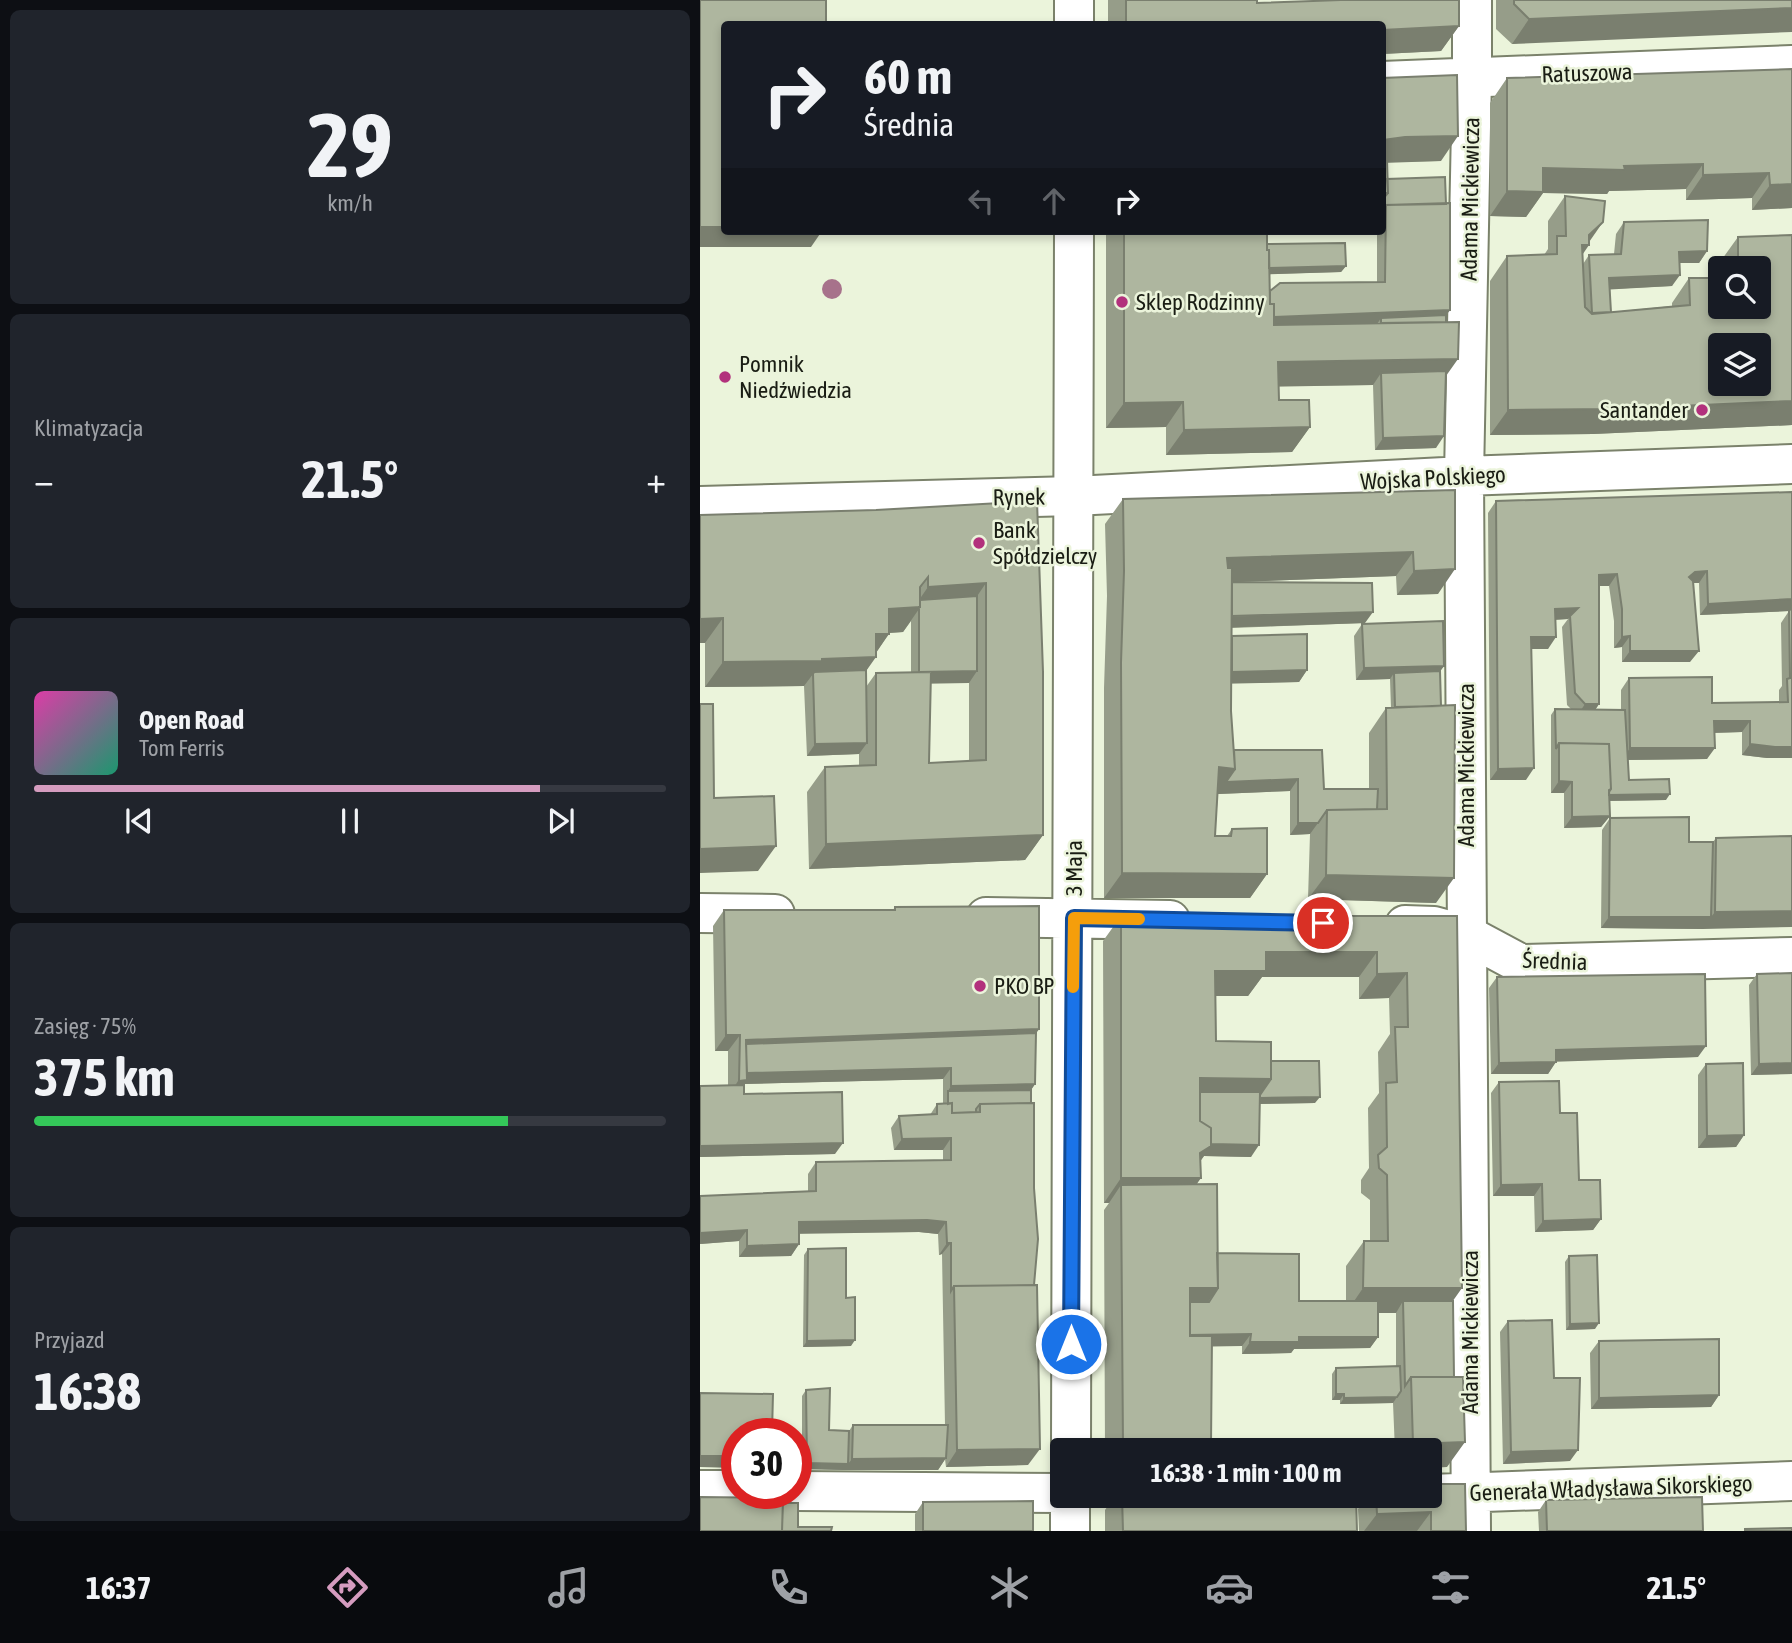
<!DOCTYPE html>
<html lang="pl">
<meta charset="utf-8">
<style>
:root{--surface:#171b24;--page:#20242c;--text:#f1f3f6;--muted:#9ea1a6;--line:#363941;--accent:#d59cbf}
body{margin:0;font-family:"Asap Condensed",sans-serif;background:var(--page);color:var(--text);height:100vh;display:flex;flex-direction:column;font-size:26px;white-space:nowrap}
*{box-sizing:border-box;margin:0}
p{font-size:23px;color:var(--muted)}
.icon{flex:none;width:38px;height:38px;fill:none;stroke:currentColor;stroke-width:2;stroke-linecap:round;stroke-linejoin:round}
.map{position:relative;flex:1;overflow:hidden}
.panel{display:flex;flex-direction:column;gap:10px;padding:10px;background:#0d0f14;width:700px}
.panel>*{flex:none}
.hud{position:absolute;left:21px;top:21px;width:665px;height:214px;border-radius:7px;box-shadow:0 4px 10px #0003;background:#171b24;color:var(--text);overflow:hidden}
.fabs{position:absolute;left:1008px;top:256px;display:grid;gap:14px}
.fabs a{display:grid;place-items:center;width:63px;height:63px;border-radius:7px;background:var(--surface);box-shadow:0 4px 10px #0003;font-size:35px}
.speed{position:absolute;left:21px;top:1418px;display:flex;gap:14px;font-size:35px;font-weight:700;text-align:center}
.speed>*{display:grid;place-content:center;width:91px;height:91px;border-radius:50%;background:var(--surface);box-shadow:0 4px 10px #0003;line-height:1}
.speed .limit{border:10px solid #d22;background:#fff;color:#111}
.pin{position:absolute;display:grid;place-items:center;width:60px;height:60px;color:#fff;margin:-30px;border:4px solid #fff;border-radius:50%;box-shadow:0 2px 7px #0007}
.me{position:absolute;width:77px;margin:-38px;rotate:0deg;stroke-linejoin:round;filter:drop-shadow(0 0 5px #0008)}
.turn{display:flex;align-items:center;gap:24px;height:147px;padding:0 28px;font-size:32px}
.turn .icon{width:91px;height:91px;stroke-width:2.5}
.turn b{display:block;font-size:49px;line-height:60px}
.lanes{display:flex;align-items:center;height:66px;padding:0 28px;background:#0003;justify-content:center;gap:35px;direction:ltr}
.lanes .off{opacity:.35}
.big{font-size:52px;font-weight:700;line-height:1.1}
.panel .card{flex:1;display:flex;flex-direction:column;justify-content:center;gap:10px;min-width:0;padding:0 24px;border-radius:10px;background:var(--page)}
.panel .dial{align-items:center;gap:0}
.dial b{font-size:91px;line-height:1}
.song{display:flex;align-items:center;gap:21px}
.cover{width:84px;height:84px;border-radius:10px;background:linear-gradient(135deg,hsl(320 70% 55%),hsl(160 70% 35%))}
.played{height:7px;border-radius:4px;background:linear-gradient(90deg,var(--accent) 80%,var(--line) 80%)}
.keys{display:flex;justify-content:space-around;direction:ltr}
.heat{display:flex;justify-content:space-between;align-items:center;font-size:38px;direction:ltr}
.charge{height:10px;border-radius:5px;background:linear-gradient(90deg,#34c759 75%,var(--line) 0)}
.trip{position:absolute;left:350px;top:1438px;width:392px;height:70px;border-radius:7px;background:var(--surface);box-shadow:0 4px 10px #0003;font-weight:700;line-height:70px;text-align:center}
.menu{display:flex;height:112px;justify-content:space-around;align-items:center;background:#090b0e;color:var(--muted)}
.menu .icon{width:49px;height:49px}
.menu .current{color:var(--accent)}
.menu b{font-size:32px;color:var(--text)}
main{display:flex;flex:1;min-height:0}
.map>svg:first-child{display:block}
</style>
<main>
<section class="panel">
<div class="card dial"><b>29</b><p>km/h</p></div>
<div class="card"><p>Klimatyzacja</p>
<div class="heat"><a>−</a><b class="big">21.5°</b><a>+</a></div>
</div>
<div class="card">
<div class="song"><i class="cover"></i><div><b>Open Road</b><p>Tom Ferris</p></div></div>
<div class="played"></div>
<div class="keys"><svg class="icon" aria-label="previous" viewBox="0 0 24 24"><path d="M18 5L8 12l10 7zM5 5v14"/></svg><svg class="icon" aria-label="pause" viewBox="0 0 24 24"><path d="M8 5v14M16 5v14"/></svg><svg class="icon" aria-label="next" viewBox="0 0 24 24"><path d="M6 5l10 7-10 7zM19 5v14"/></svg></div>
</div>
<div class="card"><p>Zasięg · 75%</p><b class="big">375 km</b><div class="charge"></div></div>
<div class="card"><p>Przyjazd</p><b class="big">16:38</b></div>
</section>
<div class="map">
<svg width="1092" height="1531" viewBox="0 0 1092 1531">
<rect width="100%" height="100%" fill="#ebf4db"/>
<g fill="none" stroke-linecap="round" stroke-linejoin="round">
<defs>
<path id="pedestrian" d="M0 506 374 496 764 476 1092 464
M767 935 764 476 772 77"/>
<path id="minor" d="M374 24V0
M772 77V0
M682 81 1092 65
M0 913 75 914
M286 917 470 920
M705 925 734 926 767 935 821 964 1092 957
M767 935 771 1531
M371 1451 374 231
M0 1490H37
M96 1491 362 1493
M730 1494 1092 1481
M370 1531V1496"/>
</defs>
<use href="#pedestrian" stroke="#7b826b" stroke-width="42"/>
<use href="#minor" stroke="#7b826b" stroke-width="42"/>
<use href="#pedestrian" stroke="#fff" stroke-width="38"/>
<use href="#minor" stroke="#fff" stroke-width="38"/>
</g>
<circle fill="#a7728b" cx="132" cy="289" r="10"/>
<path fill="#969d89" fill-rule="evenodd" d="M408 0H557V3L759 26 741 51 682 54V24H408Z
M796 0H1092L812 44 796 29Z
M1092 69V208L1052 210V198L986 200V189L909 191 907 194 843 193 826 217 790 216V103L807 78Z
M682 78 741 161 687 162V179L746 204 750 310 746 315V376L736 448 675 450 673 385 579 386V400L610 427 592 452 466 455V427L406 428V231H567V245L646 266 641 272 570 274V291L677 282V231H682Z
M865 196 889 242 882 254 883 264 889 255 914 254 916 234 924 222 1007 251 999 263H979L972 286 910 289 911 312 972 306V303L989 278 1020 306H1059V268H1020V270V262L1038 237 1092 235V425L893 434 790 435V281L807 256 844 255 848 249V221Z
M755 490 738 594 697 595 696 576 535 582 665 623 532 628V636L607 670 599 682 532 683 531 711 534 750 624 789H669V733L686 708H691L690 679 656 680 654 636 662 624 744 666 740 671 736 903 608 899 610 834 590 835V791L518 794 515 836H527L532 829 567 874 550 898H404V688L407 596 405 524 423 499Z
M1092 492V758H1067L1042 755V732L1015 733 1007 759 928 760 929 780 966 800 909 801 910 816 901 827 864 828V793H851V715L855 709H871L867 705 862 627 868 619 855 620 848 649H831L826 780H790L788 513 796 501ZM993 583H999L1000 615 1089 611 1081 623 1082 686 1079 690V702L1012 703 929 678 921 690V710H895L899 704V586H909L914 621V648L922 647V662H990Z
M337 501 343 835 325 860 109 869 107 792 125 767 159 765V754L107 756 104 686 5 687V643H0V515L176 510ZM211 621V673H176L166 687V671L176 653 189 633 203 632ZM230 683H269V761L229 763Z
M910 818 989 842H1013L1016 838 1092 836 1003 929 901 928 902 830Z
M195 907 339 1029 336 1033 335 1084 331 1090V1103L334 1285 328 1465 246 1467 245 1459 238 1470H144L102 1469V1396L106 1390 129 1430 149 1431 153 1425H245L242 1254 239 1255 238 1234 219 1232 99 1233V1244L91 1256 39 1257V1241L0 1244 108 1191V1174L116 1162 243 1160V1150H194L191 1128 199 1116 230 1115 237 1104H243V1079L44 1084V1094L135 1154 0 1157V1086L28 1085V1051H15L13 926 24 910H193Z
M421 916H757L753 1301 747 1467 730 1451H695L693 1403 640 1404V1400H632V1374L636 1368 696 1366V1313H678V1337L670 1348 594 1349 591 1353 542 1354V1346H511V1445L507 1451H405L404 1210 409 1203H404L403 941ZM562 977H659V999L689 998 690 1034 678 1052 679 1093 668 1108 669 1168 661 1180V1193L670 1200V1241H664L646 1266V1301H599L517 1253 497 1184 501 1160 504 1156 551 1157 560 1104 615 1103 571 1061 516 1041 515 996H548Z
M1092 973V1074L1051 1075 1049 985 1057 974Z
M797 977 998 1057 856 1061 848 1074H791L789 988Z
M1006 1064 1044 1135 1036 1147 998 1148V1075Z
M799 1082 860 1113 879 1180 901 1219 893 1230 835 1232 834 1196H793L791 1093Z
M108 1249 146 1298 151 1346 103 1347 104 1255Z
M869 1256 895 1329 866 1330 865 1262Z
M808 1321 854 1378 870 1461 803 1464 800 1332Z
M899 1341 1019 1395 1011 1407 891 1409 890 1353Z
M415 1496H656L657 1531H405V1510Z
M667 1496H730L766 1531H659L658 1509Z
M846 1500 1003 1531H839L838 1512Z
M223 1502 333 1531H215V1514Z"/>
<path fill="#7a7f6f" d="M1092 8V32L812 44 829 19Z
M759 26 741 51 682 54V30Z
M758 136 741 161 682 163V140L705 137Z
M1003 164 986 189 909 191 907 194 843 193 826 217 790 216 807 191 843 168Z
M1069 173 1052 198 986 200 1003 175Z
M1092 184V208L1052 210 1070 185Z
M903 222 887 245H889L872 270H865L889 235Z
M0 227H24V231H122L111 247H0Z
M1007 251 999 263H971L979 252Z
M646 266 641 272 549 275 553 269Z
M980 275 972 286 901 290 909 278Z
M750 310 742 321 681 318 677 324 553 329 561 317Z
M758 359 741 383 681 373 673 385 561 387 578 362Z
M1092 401V425L893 434 790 435 808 410Z
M483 402 466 427 406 428 424 403Z
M610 427 592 452 466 455 484 430Z
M744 436 736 448 675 450 683 438Z
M713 552 696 576 510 583 527 558Z
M755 569 738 594 697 595 714 571Z
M1007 571 999 583H987L989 577 995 572Z
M917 574 909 586H890L899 575Z
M228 577 211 602 219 600 228 587 286 583 269 608 219 609 203 632 172 634 189 609 220 587Z
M1092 599V607L1089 611 1000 615 1008 604Z
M878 608 868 619 847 620 855 609Z
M673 612 665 623 515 628 523 617Z
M23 618 5 643H0V619Z
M176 634H189L173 657H176L159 681 113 674 104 686 5 687 23 662 122 659Z
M930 636 922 647 914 648 922 637Z
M831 637H856L848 649H823Z
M930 651H999L990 662H922Z
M744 666 736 677 694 673 690 679 656 680 664 668Z
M607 670 599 682 514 684 523 672Z
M277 671 269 683 211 684 219 672Z
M885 704H899L891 716H877Z
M1014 721H1050L1042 732 1006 733Z
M167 743 159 754 107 756 115 744Z
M1050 744 1092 747V758H1067L1042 755Z
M930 748H1015L1007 759 922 760Z
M519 767 535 769 518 794Z
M834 768 826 780H790L798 769Z
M598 779 590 791 518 794 526 782Z
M859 781 872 782 864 793H851Z
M909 790 970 794 966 800 901 801Z
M910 816 901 827 864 828 872 817Z
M598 823H618L610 834 590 835Z
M343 835 325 860 109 869 126 844Z
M76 846 58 871 0 873V849Z
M422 873 567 874 550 898H404Z
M626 875 754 878 736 903 608 899Z
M1092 911V927L1003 929 901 928 909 917H1011L1015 912Z
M566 952H677L659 977H562L548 996H498L515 971Z
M707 973 689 998 659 999 677 974Z
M339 1029 328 1045 43 1056 46 1040Z
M26 1035H40L28 1051H15Z
M1006 1046 998 1057 848 1062 856 1050Z
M856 1062 848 1074H791L799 1063Z
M1092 1063V1074L1051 1075 1059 1064Z
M251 1068 243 1079 44 1084 35 1096 28 1097 43 1073Z
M500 1078 571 1079 554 1104 490 1092Z
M335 1084 327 1096 248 1091 251 1086Z
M620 1097 615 1103 554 1104 558 1098Z
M1044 1135 1036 1147 998 1148 1007 1136Z
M251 1138 243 1150H194L202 1139Z
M143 1143 135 1154 0 1157V1146Z
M501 1144 559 1145 551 1157 504 1156 493 1171 501 1178 484 1202 421 1185 409 1203H404L421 1178Z
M842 1184 834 1196H793L801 1185Z
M901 1219 893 1230 835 1232 843 1221Z
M227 1220 246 1222 238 1234 219 1232 90 1234 99 1222Z
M47 1230 39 1241 0 1244V1233Z
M247 1243H251L242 1254 239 1255Z
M99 1244 91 1256 39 1257 47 1246Z
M490 1288H518L500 1313H481Z
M663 1288H762L745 1312 703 1301 696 1313H646Z
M899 1323 895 1329 866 1330 870 1324Z
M551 1334 542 1346 481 1347 489 1335Z
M599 1337H678L670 1348 594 1349 591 1353 542 1354 550 1342Z
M155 1340 151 1346 103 1347 107 1341Z
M636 1394H644L640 1400H632Z
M1019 1395 1011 1407 891 1409 899 1398Z
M697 1397 693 1403 640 1404 644 1398Z
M765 1442 747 1467 730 1468V1451H708L713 1444Z
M423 1445H511L507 1451H418Z
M340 1449 328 1465 246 1467 257 1450Z
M878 1450 870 1461 803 1464 811 1452Z
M0 1456H37V1468L0 1467Z
M246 1458 238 1470H144L102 1469 107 1463 148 1464 152 1459Z
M731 1512 717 1531H664L677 1514Z"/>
<path fill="#aeb69f" stroke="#7a7f6f" stroke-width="2" fill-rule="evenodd" d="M0 0H126V24H24V227H0Z
M426 0H557V3L641 0H759V26L682 30V24H426Z
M814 0H1092V8L829 19 814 4Z
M1092 69V184L1070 185 1069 173 1003 175V164L924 166 925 170 843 168V192L807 191V78Z
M757 75 758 136 705 137 683 140 682 78Z
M682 160H687L688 193H682Z
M745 177 746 204 686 205 682 210V200L688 193 687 179Z
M865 196 905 201 903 222 889 235V245H882L885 307 892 314 990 305 989 278H1020V306H1059V304H1061L1059 268H1038V237L1092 235V401L911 409 808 410 807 256 857 254V236H866ZM1020 345H1059V383H1020Z
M750 203V310L574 317V304H570V291L580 283 685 282 686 205Z
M1008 220 1007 251 979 252 980 275 909 278 911 312 892 313 889 255 921 254 924 222Z
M424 231H567V250H569L570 304H574V325L759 322 758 359 578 362 579 400H609L610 427 484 430 483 402 424 403Z
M645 243 646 266 569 268V250H567V244Z
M746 315V322L681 323V318Z
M746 371 744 436 683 438 681 373Z
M755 490V569L714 571 713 552 527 558 528 568H532L531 711 535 769 519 767 515 836H531L532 829 567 828V874L422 873 421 663 424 571 423 499Z
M1092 492V599L1008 604 1007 571 995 572 989 577 993 581 999 651H930V636L922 637V609L917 574 899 575V704H885L875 693 870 616 878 608 855 609 856 637H831L834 768 798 769 796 501Z
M337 501 343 672V835L126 844 125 767 176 765V673L231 672 229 763 286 760V583L228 587V577L220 587V607L189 609V634H176V657L122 659V661L23 662V618L0 619V515L176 510Z
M532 582 672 583 673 612 532 616Z
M277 596V671L219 672V607H220V600Z
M1092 607V747H1075L1050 744V721H1014L1015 748H930L929 678 1012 677V703L1088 702 1087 679 1090 678 1089 611Z
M743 621 744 666 664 668 662 624Z
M607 634V670L532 672V636Z
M166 670 167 743 115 744 113 674 114 672Z
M740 671 741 706 695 707 694 673Z
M0 704H13L14 798 74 796 76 846 0 849Z
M755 705 754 878 626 875 627 810 687 809 686 708Z
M855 709 925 710 929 780 969 779 970 794 909 795V792L911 789 909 744 859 743 856 749Z
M859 743 909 744 911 789 909 790 910 816 872 817V782L859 781Z
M534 750H622L624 789H678L677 809 627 810 618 823H598V779L526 782 535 769Z
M989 817V842H1013L1011 917H909L910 818Z
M1092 836V911L1015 912 1016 838Z
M339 906V1029L46 1040 47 1080 39 1081 40 1035H26L24 910H195V907Z
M421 916H757L762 1288H663L664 1241H688L687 1175 679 1168 678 1155 687 1147 686 1083 697 1082 695 1027H708L707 973 677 974V952H566V971H515L516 1041 571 1042V1079L500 1078V1121L511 1128V1146L500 1153 501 1178H421Z
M1092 973V1063L1059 1064 1057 974Z
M1005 974 1006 1046 856 1050V1062L799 1063 797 977Z
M336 1033 335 1084 251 1086V1068L47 1073 46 1044Z
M571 1061H619L620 1097 560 1098V1095L571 1079Z
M1043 1063 1044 1135 1007 1136 1006 1064Z
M859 1081 860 1113H877L879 1180H900L901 1219 843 1221 842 1184 801 1185 799 1082Z
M44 1085V1094L142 1092 143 1143 0 1146V1086Z
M331 1090V1103L280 1104 276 1109V1112L252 1113V1103L248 1104V1091Z
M500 1092H560L559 1145 511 1144V1128L500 1121Z
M252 1103V1113L280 1112V1104L334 1103V1188L338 1239 334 1285 254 1286 251 1291V1243H247L246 1222 227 1220 99 1222V1244L47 1246V1230L0 1233V1196L116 1191V1162L251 1160V1138L202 1139 199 1116 237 1114V1104Z
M517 1184 518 1288H490V1336H512L511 1445H423L421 1185Z
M146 1248V1298L155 1297V1340L107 1341 108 1249Z
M517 1253 599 1254V1301H678V1337H599V1342H550L551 1334 490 1335V1302H509L518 1288Z
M897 1255 899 1323 870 1324 869 1256Z
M337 1285 340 1449 257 1450 254 1286Z
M703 1301H753L754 1377H711L705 1386Z
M852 1320 854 1378H880L878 1450 811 1452 808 1321Z
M1019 1339V1395L899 1398V1341Z
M700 1366 701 1391 697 1397 644 1398V1394H636V1368Z
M711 1377H763L765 1442 713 1444Z
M130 1388 129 1430 149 1431 148 1464 107 1463 106 1390Z
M0 1393 73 1394 72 1433H37V1456H0Z
M153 1425H248L246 1458 152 1459Z
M730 1484H765L766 1531H731V1512L677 1514 676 1496H730Z
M422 1496H656L657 1531H423Z
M0 1497 83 1498 82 1531H0Z
M1002 1497 1003 1531H847L846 1500Z
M333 1501V1531H223V1502Z
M83 1503H98V1527H132L131 1531H82Z
M1092 1528V1531H1045V1529Z"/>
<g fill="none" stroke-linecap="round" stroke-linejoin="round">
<defs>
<path id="route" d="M371 1344 374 918 623 923"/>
</defs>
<use href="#route" stroke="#114b97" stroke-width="18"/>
<use href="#route" stroke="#1a73e8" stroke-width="12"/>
<path stroke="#f59e0b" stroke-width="12" d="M373 987 374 918 439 919"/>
</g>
<g fill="#b2317c" stroke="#ebf4db" stroke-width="2.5">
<circle cx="422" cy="302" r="7"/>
<circle cx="25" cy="377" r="7"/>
<circle cx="1002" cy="410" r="7"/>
<circle cx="279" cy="543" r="7"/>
<circle cx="280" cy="986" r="7"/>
</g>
<g text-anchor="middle" stroke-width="5" stroke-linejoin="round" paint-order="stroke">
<g font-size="23" fill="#1a1d14" stroke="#ebf4db">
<text transform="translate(887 73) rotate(-2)" y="8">Ratuszowa</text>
<text transform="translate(770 199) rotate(-89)" y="8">Adama Mickiewicza</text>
<text transform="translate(733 478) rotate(-3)" y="8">Wojska Polskiego</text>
<text transform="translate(319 497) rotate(-1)" y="8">Rynek</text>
<text transform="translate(766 765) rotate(-90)" y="8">Adama Mickiewicza</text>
<text transform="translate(374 868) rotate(-90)" y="8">3 Maja</text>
<text transform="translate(855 961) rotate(2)" y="8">Średnia</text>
<text transform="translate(770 1332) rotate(-90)" y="8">Adama Mickiewicza</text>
<text transform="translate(911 1488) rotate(-2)" y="8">Generała Władysława Sikorskiego</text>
</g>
<g font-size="23" fill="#1a1d14" stroke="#ebf4db" text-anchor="start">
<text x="436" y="310">Sklep Rodzinny</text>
<text x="39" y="372">Pomnik<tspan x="39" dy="26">Niedźwiedzia</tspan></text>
<text x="988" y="418" text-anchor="end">Santander</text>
<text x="293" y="538">Bank<tspan x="293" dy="26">Spółdzielczy</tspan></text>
<text x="294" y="994">PKO BP</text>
</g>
</g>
</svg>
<div class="fabs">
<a><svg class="icon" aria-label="search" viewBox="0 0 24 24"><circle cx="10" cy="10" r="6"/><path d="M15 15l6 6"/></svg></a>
<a><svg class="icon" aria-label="layers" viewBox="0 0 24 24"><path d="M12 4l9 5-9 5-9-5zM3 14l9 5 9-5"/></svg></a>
</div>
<div class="speed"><div class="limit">30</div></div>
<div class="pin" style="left:623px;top:923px;background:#d93025"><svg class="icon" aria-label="arrive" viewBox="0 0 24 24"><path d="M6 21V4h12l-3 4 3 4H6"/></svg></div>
<svg class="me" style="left:371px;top:1344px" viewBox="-20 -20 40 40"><circle r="17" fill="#1a73e8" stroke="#fff" stroke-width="3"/><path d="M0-11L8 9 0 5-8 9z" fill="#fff"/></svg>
<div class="trip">16:38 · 1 min · 100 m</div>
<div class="hud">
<div class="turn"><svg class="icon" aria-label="right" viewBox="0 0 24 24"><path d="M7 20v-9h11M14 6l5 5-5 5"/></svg><div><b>60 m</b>Średnia</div></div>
<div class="lanes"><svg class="icon off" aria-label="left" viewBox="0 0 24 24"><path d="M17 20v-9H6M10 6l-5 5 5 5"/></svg><svg class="icon off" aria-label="ahead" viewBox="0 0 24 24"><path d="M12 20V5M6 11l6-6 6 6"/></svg><svg class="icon" aria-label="right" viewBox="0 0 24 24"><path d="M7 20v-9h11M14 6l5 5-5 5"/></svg></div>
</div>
</div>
</main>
<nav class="menu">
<b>16:37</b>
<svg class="icon current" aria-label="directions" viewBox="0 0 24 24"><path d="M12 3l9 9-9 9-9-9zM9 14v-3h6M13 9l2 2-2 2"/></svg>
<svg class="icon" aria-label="music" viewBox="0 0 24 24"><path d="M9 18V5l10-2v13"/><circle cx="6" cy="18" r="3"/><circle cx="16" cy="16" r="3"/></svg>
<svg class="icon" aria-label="phone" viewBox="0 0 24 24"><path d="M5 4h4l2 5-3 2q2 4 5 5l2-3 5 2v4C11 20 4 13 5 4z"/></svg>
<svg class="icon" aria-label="climate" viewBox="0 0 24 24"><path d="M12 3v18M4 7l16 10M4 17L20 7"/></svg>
<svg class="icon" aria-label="car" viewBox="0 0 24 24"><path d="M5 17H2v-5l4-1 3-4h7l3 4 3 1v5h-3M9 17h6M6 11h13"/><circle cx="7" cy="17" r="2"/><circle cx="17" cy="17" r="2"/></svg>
<svg class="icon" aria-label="filters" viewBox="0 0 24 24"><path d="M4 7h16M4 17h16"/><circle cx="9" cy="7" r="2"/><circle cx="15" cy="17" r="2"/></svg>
<b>21.5°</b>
</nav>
